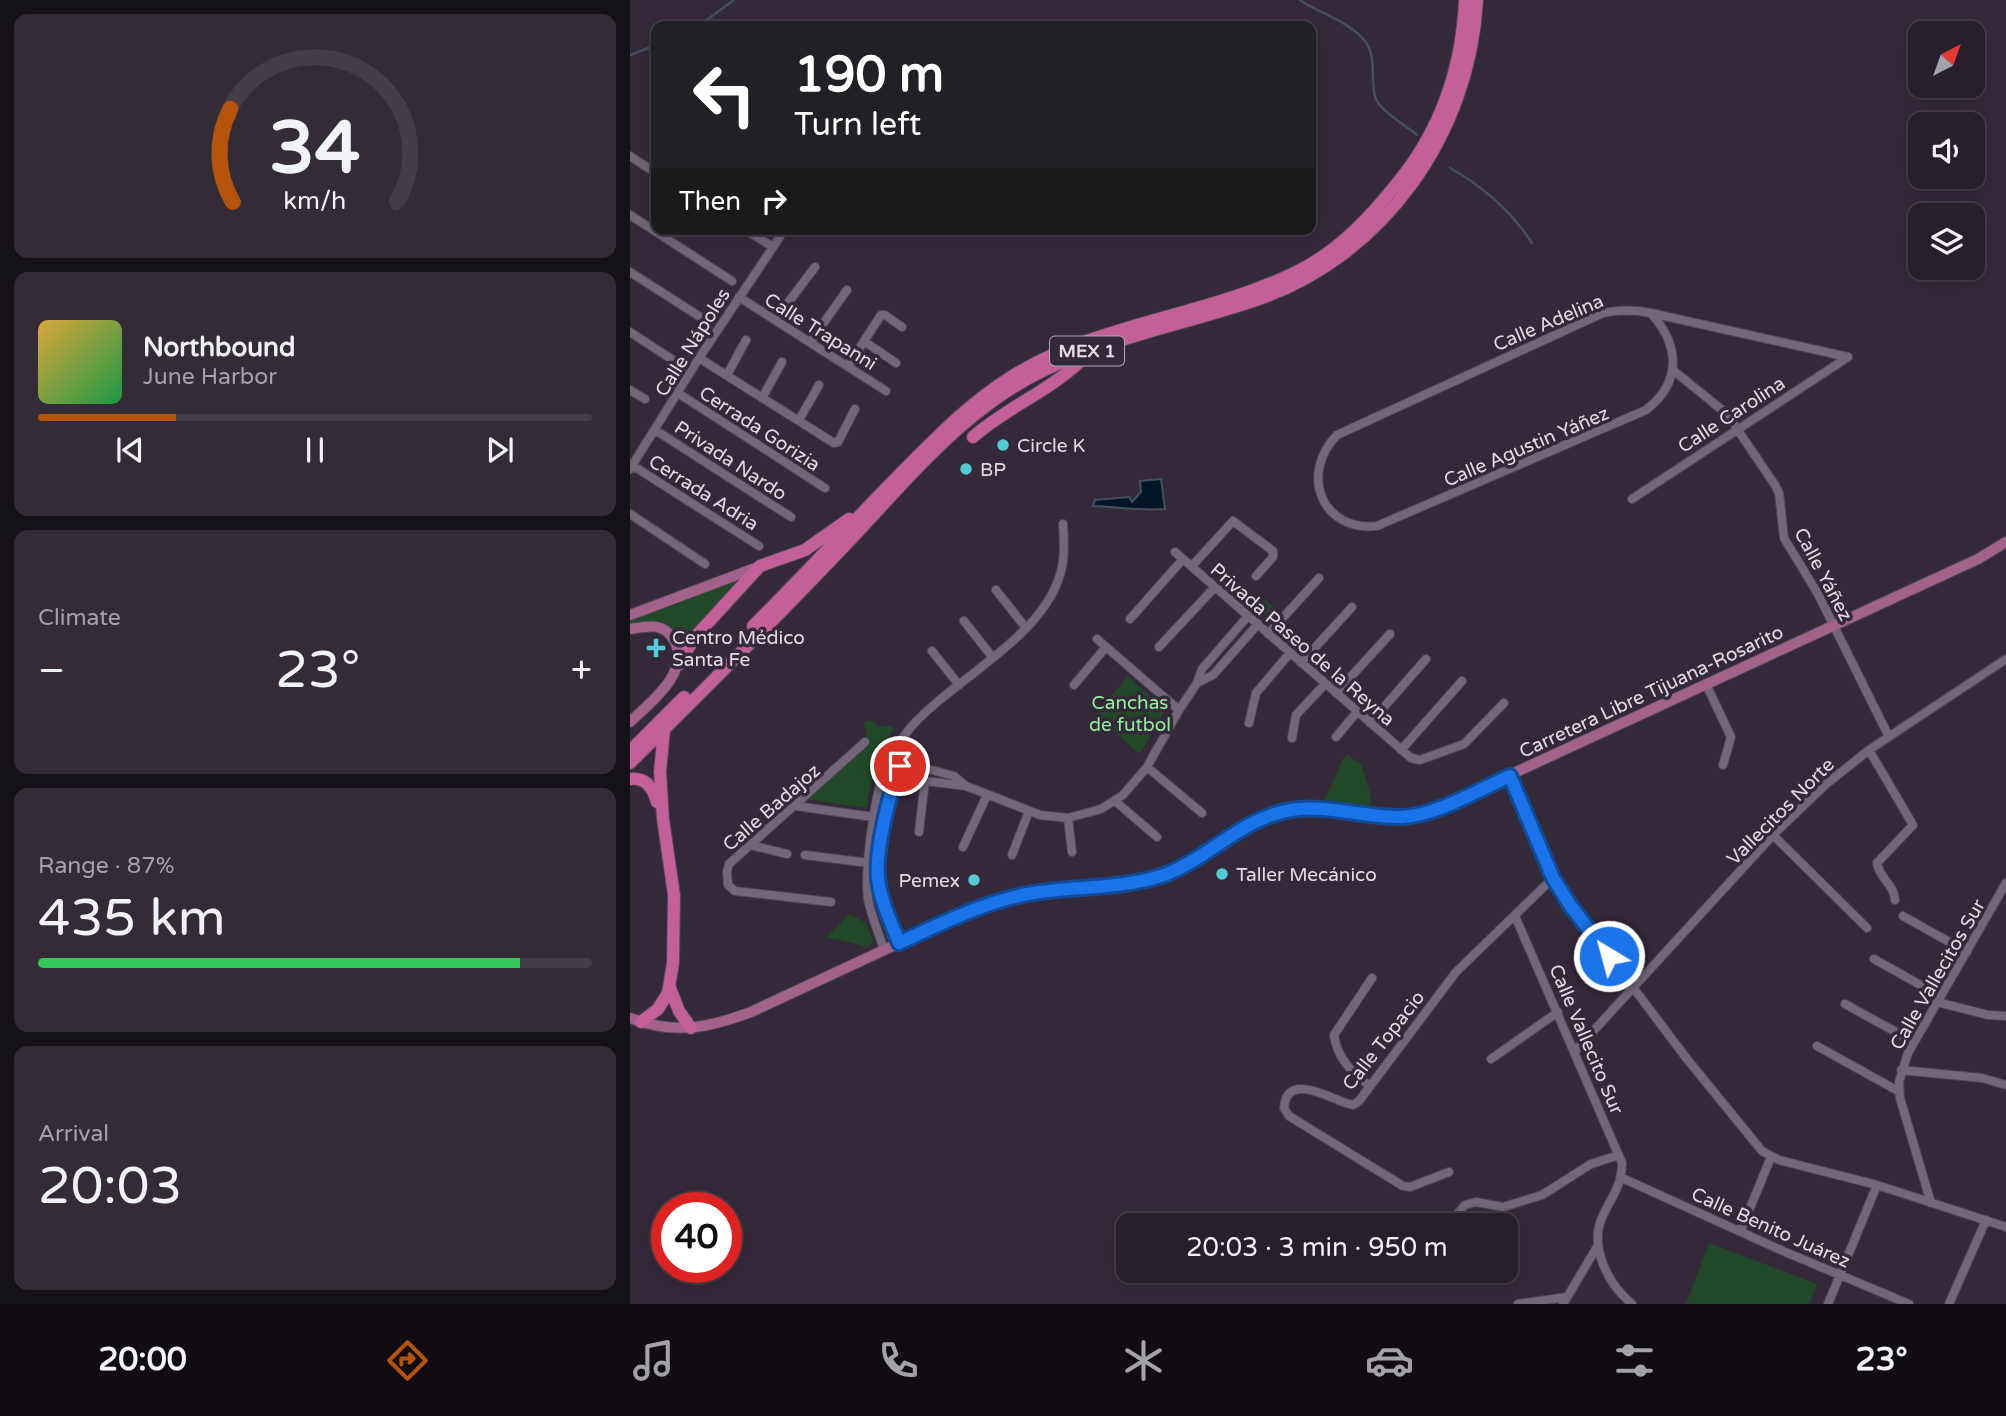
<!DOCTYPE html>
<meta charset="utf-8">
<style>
:root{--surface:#271f2b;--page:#332c37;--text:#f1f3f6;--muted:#a4a2a9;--line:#433d47;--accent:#b45309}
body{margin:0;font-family:"Varela Round",sans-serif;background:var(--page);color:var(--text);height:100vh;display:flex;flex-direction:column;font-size:26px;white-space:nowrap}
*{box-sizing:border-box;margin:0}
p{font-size:23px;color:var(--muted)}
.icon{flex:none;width:38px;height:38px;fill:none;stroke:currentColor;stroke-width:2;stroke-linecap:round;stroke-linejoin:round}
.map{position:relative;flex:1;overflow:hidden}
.side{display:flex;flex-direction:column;gap:14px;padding:14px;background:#151118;width:630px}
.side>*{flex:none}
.hud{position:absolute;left:21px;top:21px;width:665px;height:214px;border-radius:14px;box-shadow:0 4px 18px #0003,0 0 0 2px var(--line);background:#202124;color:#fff;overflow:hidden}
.needle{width:46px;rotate:41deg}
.controls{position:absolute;left:1278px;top:21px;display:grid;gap:14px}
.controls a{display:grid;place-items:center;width:77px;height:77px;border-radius:14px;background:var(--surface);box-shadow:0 4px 18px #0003,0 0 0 2px var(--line);font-size:35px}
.speed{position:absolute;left:21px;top:1192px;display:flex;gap:14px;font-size:35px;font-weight:700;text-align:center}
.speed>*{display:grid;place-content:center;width:91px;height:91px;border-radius:50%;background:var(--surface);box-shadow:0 4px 18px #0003,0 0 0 2px var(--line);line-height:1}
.speed .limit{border:10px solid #d22;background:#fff;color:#111}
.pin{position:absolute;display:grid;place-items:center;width:60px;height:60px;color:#fff;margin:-30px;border:4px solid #fff;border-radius:50%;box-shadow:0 2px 7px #0007}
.me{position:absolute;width:77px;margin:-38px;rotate:323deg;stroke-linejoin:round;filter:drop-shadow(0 0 5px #0008)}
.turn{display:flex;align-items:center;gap:24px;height:147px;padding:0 28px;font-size:32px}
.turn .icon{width:91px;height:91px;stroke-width:2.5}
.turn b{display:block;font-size:49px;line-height:60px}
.then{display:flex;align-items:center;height:66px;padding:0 28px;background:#0003;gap:14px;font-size:26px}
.big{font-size:52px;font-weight:600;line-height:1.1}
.side .card{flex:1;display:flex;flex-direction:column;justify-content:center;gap:10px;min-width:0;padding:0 24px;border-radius:14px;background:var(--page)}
.side .dial{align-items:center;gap:0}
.dial svg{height:182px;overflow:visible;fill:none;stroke:var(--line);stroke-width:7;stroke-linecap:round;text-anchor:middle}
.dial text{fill:var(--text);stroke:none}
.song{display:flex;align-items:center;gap:21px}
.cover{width:84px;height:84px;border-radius:10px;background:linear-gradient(135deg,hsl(40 70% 55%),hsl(140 70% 35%))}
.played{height:7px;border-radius:4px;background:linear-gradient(90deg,var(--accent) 25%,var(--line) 25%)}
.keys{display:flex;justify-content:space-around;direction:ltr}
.heat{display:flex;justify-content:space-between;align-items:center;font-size:38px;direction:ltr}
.charge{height:10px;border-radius:5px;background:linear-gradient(90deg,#34c759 87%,var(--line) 0)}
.trip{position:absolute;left:486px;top:1213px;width:402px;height:70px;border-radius:14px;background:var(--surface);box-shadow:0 4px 18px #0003,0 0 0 2px var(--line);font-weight:600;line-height:70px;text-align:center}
.tab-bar{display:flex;height:112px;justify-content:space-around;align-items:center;background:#100c11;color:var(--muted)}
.tab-bar .icon{width:49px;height:49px}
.tab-bar .current{color:var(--accent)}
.tab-bar b{font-size:32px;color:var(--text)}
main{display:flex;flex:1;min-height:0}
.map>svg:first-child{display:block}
</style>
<main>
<section class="side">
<div class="card dial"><svg viewBox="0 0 100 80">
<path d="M14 69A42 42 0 1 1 86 69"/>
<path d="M14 69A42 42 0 0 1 13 28" stroke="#b45309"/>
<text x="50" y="56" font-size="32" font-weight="700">34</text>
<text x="50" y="72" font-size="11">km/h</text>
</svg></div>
<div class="card">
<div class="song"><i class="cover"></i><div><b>Northbound</b><p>June Harbor</p></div></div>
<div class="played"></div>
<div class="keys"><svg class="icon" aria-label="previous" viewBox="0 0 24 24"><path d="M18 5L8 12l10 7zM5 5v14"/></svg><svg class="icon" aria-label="pause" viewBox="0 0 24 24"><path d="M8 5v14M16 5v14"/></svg><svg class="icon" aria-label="next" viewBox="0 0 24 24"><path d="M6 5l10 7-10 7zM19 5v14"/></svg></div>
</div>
<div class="card"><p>Climate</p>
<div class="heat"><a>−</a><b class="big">23°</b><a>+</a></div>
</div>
<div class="card"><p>Range · 87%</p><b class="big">435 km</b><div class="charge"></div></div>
<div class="card"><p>Arrival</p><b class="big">20:03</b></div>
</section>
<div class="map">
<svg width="1376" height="1304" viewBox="0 0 1376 1304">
<rect width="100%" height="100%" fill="#342939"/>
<path fill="#214927" d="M118 576 55 645 52 635 32 621 0 626V621Z
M628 593 650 613 642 622 620 601Z
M498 676 535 710 510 754 465 715Z
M238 720 244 722 247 727 262 726 263 729C247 754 240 779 237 808L176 799 238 740 234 723Z
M717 755 731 764 741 796 739 812 693 804 713 759Z
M219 914 236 923 243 940 238 947 197 937Z
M1079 1243 1187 1284 1179 1304H1056Z"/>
<path fill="#001526" stroke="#44505f" stroke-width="2" d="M531 479 535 509C511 511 488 507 463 506L465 500 499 497 502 502 511 492 510 481Z"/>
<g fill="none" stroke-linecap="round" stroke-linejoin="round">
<path stroke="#44505f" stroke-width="2.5" d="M670 0C690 14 719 21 735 41 748 59 739 81 746 99 751 111 776 126 787 135
M68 26 104 0
M0 55 26 45
M820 168C852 186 882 212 902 243"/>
<defs>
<path id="minor" d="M0 156 26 173
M0 215 102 281
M114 229 143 247
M0 272 72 318
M109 297 256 391
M1021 313C1050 346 1052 382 1016 410L747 526C692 532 669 474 707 435L973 313C990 309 1004 310 1021 313L1218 357
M145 320 185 267
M0 332 43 360
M234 341 266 363
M180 342 217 290
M69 358 204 443 208 442 225 409
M218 366 251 315H255L272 327
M1044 371 1097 414 1145 485 1149 493 1154 538 1188 594 1259 737
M97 375 116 340
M0 390 15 399
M48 393 195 488
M132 398 152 362
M169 420 189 385
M25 430 161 517
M2 465 129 546
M0 469 69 358 153 232
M1002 499 1218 357
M0 514 75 564
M545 552 781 758 790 760 834 744 874 703
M562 566 603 521 643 551V557L626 576
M366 590 396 628
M500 619 553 559
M334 621 363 658
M638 634 689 578
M467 639 549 710
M529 647 585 587
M302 651 329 685
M671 663 722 607
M567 683 583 675 628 624
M1076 684 1101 737 1093 765
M444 685 476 647
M706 693 760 634
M619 723 626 693 660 653
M740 723 796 659
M706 737 727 712
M662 738 666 715 695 684
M771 750 832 681
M1239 750 1283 825 1247 863C1249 878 1264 884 1265 900
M258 762 298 769 324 776 336 786 410 815 438 818 471 809 493 795 517 767 549 710 567 683 572 669 618 616
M517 767 572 813
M880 776 918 866 932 893 1057 1059 1132 1151 1149 1160 1247 1185 1376 1227
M263 777 336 786
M485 801 527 837
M166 806 250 818
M438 818 442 852
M289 832 295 780
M1143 835 1237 928
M120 845 157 854
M333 847 357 795
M175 855 239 863
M382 855 399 811
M201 902 105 891 98 885 97 871 99 864 235 742
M885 916 992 1163C992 1205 954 1213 973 1264 979 1280 989 1293 1002 1304
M1273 916 1337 952
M269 943C262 923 249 902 248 881 245 847 258 811 265 778L270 766 271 744
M254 950C249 933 241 916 238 899 234 870 245 788 258 762 264 750 273 737 281 727 325 677 418 636 432 567 435 553 434 538 433 524
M1244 959 1310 996
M1307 1002 1358 1015 1376 1016
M1215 1004 1284 1042
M1187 1046 1268 1091
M945 1051 1143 835 1195 785 1239 750 1376 659
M861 1059 928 1012
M1271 1070 1352 1078 1376 1085
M740 1086C722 1073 707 1058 704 1035L742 978
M819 1172 780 1187 773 1186 659 1116 654 1108C657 1073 695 1096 716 1103L723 1105 729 1101 826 972 923 878
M990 1177 1153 1251 1279 1304
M1301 1203 1270 1098 1269 1082 1278 1053 1376 883
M814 1221 825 1217 835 1205 846 1202 873 1207 912 1195 961 1164 989 1155
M1111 1230 1141 1157
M888 1304 937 1297
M933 1304 967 1247
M1198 1304 1247 1185
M1319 1304 1356 1220"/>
<path id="major" d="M0 615 128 567
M0 629C18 626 34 622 44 640 62 671 20 703 0 722
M0 1018C45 1035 78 1028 121 1012L310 924 375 899 404 893 499 883 535 874 577 852 619 825 645 813 678 808 774 817 808 808 1348 559 1376 542"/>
<path id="highway" d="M343 437C378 406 427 388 458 353
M123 626C173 576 221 524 270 474 305 439 338 404 381 377 468 322 576 317 668 271 709 251 741 216 769 181 811 129 832 66 835 0
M48 665 65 637 130 566 175 550 219 519
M0 751 54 697
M0 763C68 696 136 628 202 559 254 506 300 447 360 403 438 344 535 331 626 300 754 257 840 133 847 0
M0 779C16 777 23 788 27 802
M40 988 49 1011 61 1028
M11 1022 28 1009 38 993 43 963 44 895 33 819 30 772 34 730"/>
</defs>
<use href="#minor" stroke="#4f4653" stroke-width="10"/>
<use href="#major" stroke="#4f4653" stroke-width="12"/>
<use href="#highway" stroke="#4f4653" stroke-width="14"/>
<use href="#minor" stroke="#736678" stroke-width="8"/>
<use href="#major" stroke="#a3628c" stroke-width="10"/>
<use href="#highway" stroke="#c35f99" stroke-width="12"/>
</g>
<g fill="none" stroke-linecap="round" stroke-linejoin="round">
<defs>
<path id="route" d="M270 766C259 794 243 857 249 885 252 905 262 924 269 943 312 923 356 901 403 893 446 886 493 889 534 875 579 858 612 818 661 810 697 804 735 818 772 817 805 816 849 790 880 776L923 878 940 905 979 956"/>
</defs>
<use href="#route" stroke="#114b97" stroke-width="18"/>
<use href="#route" stroke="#1a73e8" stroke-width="12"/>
</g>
<g fill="#52cbd7" stroke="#342939" stroke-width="2.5">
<circle cx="373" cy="445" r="7"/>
<circle cx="336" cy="469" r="7"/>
<path d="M22.5 637.5h7v7h7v7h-7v7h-7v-7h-7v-7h7z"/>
<circle cx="592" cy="874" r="7"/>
<circle cx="344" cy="880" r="7"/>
</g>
<g text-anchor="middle" stroke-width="7" stroke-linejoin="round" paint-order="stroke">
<rect fill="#342939" stroke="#aea6b1" stroke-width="2" x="420" y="336.5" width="74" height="29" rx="5"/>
<g font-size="18" font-weight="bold" fill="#e2dbe5">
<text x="457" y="357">MEX 1</text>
</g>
<g font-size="19" fill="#e2dbe5" stroke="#342939">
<text transform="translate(918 322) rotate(-23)" y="7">Calle Adelina</text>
<text transform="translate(191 331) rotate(32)" y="7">Calle Trapanni</text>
<text transform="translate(62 342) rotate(-58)" y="7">Calle Nápoles</text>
<text transform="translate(1101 414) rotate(-33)" y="7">Calle Carolina</text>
<text transform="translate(130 428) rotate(33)" y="7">Cerrada Gorizia</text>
<text transform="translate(896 446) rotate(-23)" y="7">Calle Agustin Yáñez</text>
<text transform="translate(101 460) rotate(33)" y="7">Privada Nardo</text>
<text transform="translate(74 492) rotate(32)" y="7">Cerrada Adria</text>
<text transform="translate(1194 574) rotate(62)" y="7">Calle Yáñez</text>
<text transform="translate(673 644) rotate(41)" y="7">Privada Paseo de la Reyna</text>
<text transform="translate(1021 691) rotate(-25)" y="7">Carretera Libre Tijuana-Rosarito</text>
<text transform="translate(141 807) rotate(-41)" y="7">Calle Badajoz</text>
<text transform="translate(1150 811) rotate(-45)" y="7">Vallecitos Norte</text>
<text transform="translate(1307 974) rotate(-60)" y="7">Calle Vallecitos Sur</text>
<text transform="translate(957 1039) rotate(67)" y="7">Calle Vallecito Sur</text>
<text transform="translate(753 1040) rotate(-52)" y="7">Calle Topacio</text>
<text transform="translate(1141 1227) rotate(24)" y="7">Calle Benito Juárez</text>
</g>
<g font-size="19" fill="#e2dbe5" stroke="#342939" text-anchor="start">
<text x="387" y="452">Circle K</text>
<text x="350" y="476">BP</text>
<text x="42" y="644">Centro Médico<tspan x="42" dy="22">Santa Fe</tspan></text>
<text x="606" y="881">Taller Mecánico</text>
<text x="330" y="887" text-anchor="end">Pemex</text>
</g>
<g font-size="19" fill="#91f09d" stroke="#342939">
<text x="500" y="709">Canchas<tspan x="500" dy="22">de futbol</tspan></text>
</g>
</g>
</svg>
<div class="controls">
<a><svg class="needle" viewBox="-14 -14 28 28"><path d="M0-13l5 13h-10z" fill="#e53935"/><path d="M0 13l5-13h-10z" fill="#a4a2a9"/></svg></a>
<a><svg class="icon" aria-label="sound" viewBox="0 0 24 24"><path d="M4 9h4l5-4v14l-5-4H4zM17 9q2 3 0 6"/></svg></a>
<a><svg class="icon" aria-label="layers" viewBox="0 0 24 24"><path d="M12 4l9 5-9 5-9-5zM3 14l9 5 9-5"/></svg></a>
</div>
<div class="speed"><div class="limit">40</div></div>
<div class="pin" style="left:270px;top:766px;background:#d93025"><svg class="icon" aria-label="arrive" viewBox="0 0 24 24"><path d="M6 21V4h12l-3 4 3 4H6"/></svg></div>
<svg class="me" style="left:979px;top:956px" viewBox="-20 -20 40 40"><circle r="17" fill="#1a73e8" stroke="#fff" stroke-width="3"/><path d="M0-11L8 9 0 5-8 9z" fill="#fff"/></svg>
<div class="trip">20:03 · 3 min · 950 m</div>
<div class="hud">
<div class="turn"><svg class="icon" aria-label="left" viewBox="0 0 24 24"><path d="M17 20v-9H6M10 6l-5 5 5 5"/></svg><div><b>190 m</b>Turn left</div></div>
<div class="then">Then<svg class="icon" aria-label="right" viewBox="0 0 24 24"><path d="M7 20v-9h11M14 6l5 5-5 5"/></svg></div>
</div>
</div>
</main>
<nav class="tab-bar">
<b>20:00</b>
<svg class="icon current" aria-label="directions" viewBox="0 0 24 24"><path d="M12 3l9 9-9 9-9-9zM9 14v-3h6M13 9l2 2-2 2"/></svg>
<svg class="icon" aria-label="music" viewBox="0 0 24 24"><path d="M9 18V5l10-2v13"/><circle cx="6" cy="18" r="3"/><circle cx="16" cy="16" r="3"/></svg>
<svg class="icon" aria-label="phone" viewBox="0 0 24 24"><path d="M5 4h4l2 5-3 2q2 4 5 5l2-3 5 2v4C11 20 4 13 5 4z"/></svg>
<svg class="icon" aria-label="climate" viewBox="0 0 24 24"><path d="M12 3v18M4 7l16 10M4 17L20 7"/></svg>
<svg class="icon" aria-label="car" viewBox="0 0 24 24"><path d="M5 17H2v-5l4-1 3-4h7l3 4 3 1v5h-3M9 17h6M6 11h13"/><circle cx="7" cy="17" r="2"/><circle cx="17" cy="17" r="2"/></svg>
<svg class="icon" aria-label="filters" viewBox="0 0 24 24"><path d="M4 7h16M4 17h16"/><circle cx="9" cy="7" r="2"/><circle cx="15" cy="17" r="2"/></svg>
<b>23°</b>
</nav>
